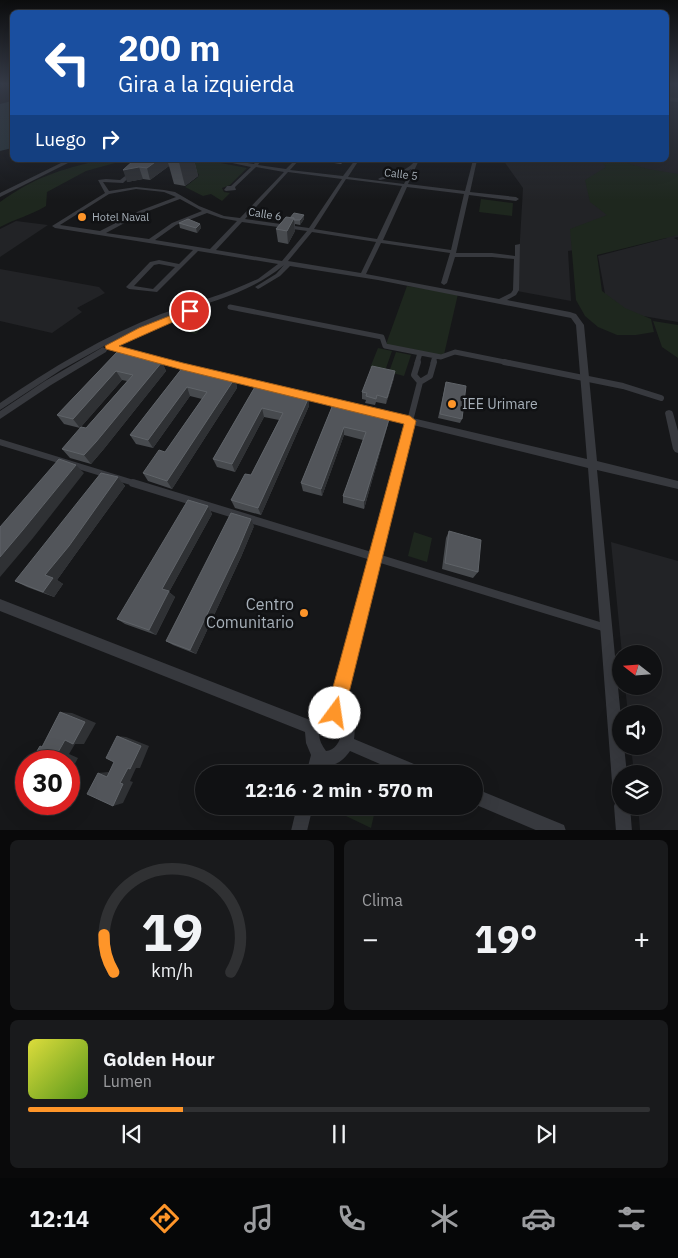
<!DOCTYPE html>
<html lang="es">
<meta charset="utf-8">
<style>
:root{--surface:#101113;--page:#191a1c;--text:#f1f3f6;--muted:#9c9da0;--line:#303133;--accent:#fe9529}
body{margin:0;font-family:"IBM Plex Sans",sans-serif;background:var(--page);color:var(--text);height:100vh;display:flex;flex-direction:column;font-size:19px;white-space:nowrap}
*{box-sizing:border-box;margin:0}
p{font-size:16px;color:var(--muted)}
.icon{flex:none;width:28px;height:28px;fill:none;stroke:currentColor;stroke-width:2;stroke-linecap:round;stroke-linejoin:round}
.map{position:relative;height:830px;overflow:hidden}
.sheet{display:flex;flex-direction:column;gap:10px;padding:10px;background:#09090a;flex:1}
.sheet>*{flex:none}
.top-card{position:absolute;left:10px;top:10px;width:659px;height:152px;border-radius:8px;box-shadow:0 5px 20px #0002,0 0 0 1px var(--line);background:#1a4fa0;color:#fff;overflow:hidden}
.needle{width:32px;rotate:287deg}
.tools{position:absolute;left:612px;top:645px;display:grid;gap:10px}
.tools a{display:grid;place-items:center;width:50px;height:50px;border-radius:50%;background:var(--surface);box-shadow:0 5px 20px #0002,0 0 0 1px var(--line);font-size:25px}
.speed{position:absolute;left:15px;top:750px;display:flex;gap:10px;font-size:25px;font-weight:700;text-align:center}
.speed>*{display:grid;place-content:center;width:65px;height:65px;border-radius:50%;background:var(--surface);box-shadow:0 5px 20px #0002,0 0 0 1px var(--line);line-height:1}
.speed .limit{border:8px solid #d22;background:#fff;color:#111}
.pin{position:absolute;display:grid;place-items:center;width:42px;height:42px;color:#fff;margin:-21px;border:2px solid #fff;border-radius:50%;box-shadow:0 1px 5px #0007}
.me{position:absolute;width:55px;margin:-28px;rotate:14deg;stroke-linejoin:round;filter:drop-shadow(0 0 4px #0008)}
.turn{display:flex;align-items:center;gap:18px;height:105px;padding:0 25px;font-size:22px}
.turn .icon{width:65px;height:65px;stroke-width:2.5}
.turn b{display:block;font-size:35px;line-height:42px}
.then{display:flex;align-items:center;height:48px;padding:0 25px;background:#0003;gap:10px;font-size:19px}
.big{font-size:38px;font-weight:800;line-height:1.1}
.sheet .widget{flex:1;display:flex;flex-direction:column;justify-content:center;gap:8px;min-width:0;padding:0 18px;border-radius:8px;background:var(--page)}
.sheet .dial{align-items:center;gap:0}
.dial svg{height:130px;overflow:visible;fill:none;stroke:var(--line);stroke-width:7;stroke-linecap:round;text-anchor:middle}
.dial text{fill:var(--text);stroke:none}
.song{display:flex;align-items:center;gap:15px}
.cover{width:60px;height:60px;border-radius:8px;background:linear-gradient(135deg,hsl(60 70% 55%),hsl(90 70% 35%))}
.played{height:5px;border-radius:2px;background:linear-gradient(90deg,var(--accent) 25%,var(--line) 25%)}
.keys{display:flex;justify-content:space-around;direction:ltr}
.heat{display:flex;justify-content:space-between;align-items:center;font-size:28px;direction:ltr}
.sheet .tiles{flex:1;display:grid;gap:10px;grid-template-columns:1fr 1fr}
.widget:last-child{grid-column:span 2}
.trip{position:absolute;left:195px;top:765px;width:288px;height:50px;border-radius:25px;background:var(--surface);box-shadow:0 5px 20px #0002,0 0 0 1px var(--line);font-weight:800;line-height:50px;text-align:center}
.dock{display:flex;height:80px;justify-content:space-around;align-items:center;background:#060708;color:var(--muted)}
.dock .icon{width:35px;height:35px}
.dock .on{color:var(--accent)}
.dock b{font-size:22px;color:var(--text)}
.map>svg:first-child{display:block}
</style>
<div class="map">
<svg width="678" height="831" viewBox="0 0 678 831">
<rect width="100%" height="100%" fill="#161719"/>
<path fill="#222326" d="M666 84H678V237L674 238 678 240V322L608 310 598 256 667 238 645 239 568 251 571 301 517 291 523 188 503 160H666Z
M16 221 48 225 0 257V229Z
M0 269 99 287 105 293 77 308 82 312 52 333 0 321Z
M611 542 678 561V830H640L638 806H654V774H634L631 746H654V714H628L625 686H654V654H622Z"/>
<path fill="#1e271e" d="M100 160H126L86 171 47 192 46 206C31 215 15 219 0 227V202C35 177 59 170 100 160Z
M168 160H205L247 168 230 185 222 188 224 192 230 193 222 201 211 194 203 196 185 187 198 177 199 174Z
M601 160H624L630 164 648 169 678 174V235L597 255 602 291 625 308 651 319 654 332 636 335H617L598 327 585 316 576 300 570 229 607 215 590 202 585 180 606 167Z
M481 199 513 203 512 216 479 212Z
M407 286 458 294 443 359 385 347Z
M198 313 211 316 196 334 183 331Z
M653 321 678 325V358L662 347Z
M378 348 392 351 385 371 370 368Z
M396 352 411 355 404 376 389 372Z
M414 532 432 538 427 562 408 556Z
M348 806H376L371 828 346 816Z"/>
<path fill="#2b383e" d="M12 101V148L0 151V104Z"/>
<g fill="none" stroke-linecap="round" stroke-linejoin="round">
<path fill="#303236" fill-rule="evenodd" d="M666 97 678 98V102L666 101Z"/>
<path stroke="#37393e" stroke-width="5" d="M230 307 382 337 385 346 441 357 455 352 510 363
M417 363 420 353
M433 363 435 356"/>
<path stroke="#37393e" stroke-width="6" d="M418 362 414 375 420 382
M504 362 623 386 661 398
M410 421 420 382 430 376 434 362
M0 442 137 484"/>
<path stroke="#37393e" stroke-width="8" d="M133 483 606 628"/>
<path fill="#37393e" fill-rule="evenodd" d="M218 160H228L254 164 257 160H261L258 165 286 169 295 160H299L290 170 343 176 355 160H359L348 177 404 184 411 169 398 176 380 180 378 179C388 174 409 172 415 160H419L408 184 465 191 473 160H477L470 192 516 197 519 199 516 201 469 195 456 253H492L515 256V245L520 244 519 290 516 295 507 300 570 312 576 314 584 325 597 461 678 481V489L597 470 621 718V746H624L627 774H621V806H630L632 831H616L614 806 616 801 613 795 588 468 413 425 343 710C353 716 356 727 354 739L426 769 428 774H403L350 751C343 761 335 767 323 765L321 774H306L311 755 306 743 305 732 0 611V599L310 720 318 710 328 705 330 706 405 423 225 380 222 379 221 377 222 375 225 374 587 459 576 325 571 318 378 280 290 266 280 276 260 288 258 289 255 287 276 274 284 265C253 291 216 300 179 313 156 321 133 331 112 342L113 344 124 349 208 370 209 372 208 374 205 375 119 353 107 348 106 345 61 370 0 410V403C51 368 104 336 161 314 189 304 217 297 244 285L258 279 278 264 198 251 157 292 129 289 126 287 127 286 150 262 159 260 179 264 193 250 55 228 52 226 105 193 98 180 106 179 120 180 133 170H135V172L123 183 103 182 109 191 136 187 164 190 175 192 199 206 224 216 240 218 284 172 256 167 235 187 236 190 226 191 224 190 227 186H231L251 167ZM288 172 342 179 309 228 245 219ZM346 179 402 186 377 239 314 229ZM407 187 464 194 451 250 383 240ZM136 189 164 192 176 197 139 211 100 231 60 225 109 194ZM180 199 202 211 172 223 149 239 106 233 143 213ZM207 213 221 218 237 221 210 249 155 240 176 225ZM242 222 307 231 282 261 216 250ZM312 232 376 242 361 273 288 261ZM381 243 450 253 441 283 444 285 447 283 455 257H492L514 259 513 290 511 293 499 299 366 274ZM159 264 175 267 153 289 134 286 154 265ZM329 719C330 720 336 721 336 722 347 730 338 751 326 751 317 739 316 729 329 719Z
M103 347 107 350 106 352 51 385 0 419V411L45 381Z
M669 410 672 411 673 413 678 431V453L675 452 673 449 665 413 666 411Z
M474 788 564 825 566 831H538L474 804Z
M297 806H313L307 831H291Z"/>
<path fill="#37393e" fill-rule="evenodd" d="M67 160H74L0 197V193Z"/>
</g>
<path fill="#474a4e" d="M134 160H194L198 176 185 186 174 184 169 166 150 180 143 179 127 182Z
M327 160H345L341 164 327 162Z
M286 217 304 219 300 225 295 224V231L288 244 278 242 276 229Z
M179 223 200 224 201 228 197 233 180 228Z
M118 351 162 362 166 371 103 450 91 464 70 458 62 449 86 428 127 381 122 380 80 428 64 424 57 415Z
M183 367 235 378 237 388 172 489 148 481 143 473 165 452 202 399 190 396 153 448 136 444 130 435Z
M394 378 386 404 376 402 375 405 365 403 366 400 362 399V392Z
M446 382 462 419 460 423 438 418Z
M256 385 309 397V406L261 515 235 508 231 500 251 475 279 420 264 417 235 472 217 467 213 459Z
M334 402 388 424 364 509 343 503V496L363 440 344 435 322 496 303 491 301 483Z
M118 477 125 486 77 552 57 580 63 584 54 597 27 587 15 581Z
M208 506 212 514 169 592 175 597 156 635 125 624 117 619Z
M254 526 241 557 196 654 173 645 166 641Z
M449 531 478 572 473 578 442 569 446 538Z"/>
<path fill="#2f3134" d="M158 160H171H167L169 166 150 180 147 168Z
M182 160H194L198 176 185 186 179 162Z
M139 167 143 179 127 182 123 170Z
M304 215V219L300 225V220Z
M294 218 295 231 288 244 287 231Z
M200 224 201 228 197 233 196 228Z
M162 362 166 371 103 450 91 464 84 455Z
M116 371 122 380 80 428 73 419Z
M395 371 394 378 386 404 387 398Z
M235 378 237 388 172 489 167 481Z
M187 387 190 396 153 448 148 440Z
M309 397V406L261 515 258 508Z
M262 408 264 417 235 472 232 464Z
M390 416 388 424 364 509V501Z
M344 427V435L322 496 321 489Z
M76 465 84 473 33 538 0 577V557Z
M118 477 125 486 77 552 57 580 63 584 54 597 43 592 45 575Z
M208 506 212 514 169 592 175 597 156 635 149 630 162 589Z
M251 519 254 526 241 557 196 654 190 650Z
M60 712 72 713 96 723 84 744H75L69 754 78 758 69 775V761H64L57 754 65 740Z
M117 736 126 737 149 746 140 768H136L130 781 133 782 123 803 113 806 120 783Z
M108 772 117 775 107 777 98 773Z"/>
<path fill="#52555a" stroke="#5f6368" d="M134 160H158L147 168 139 167 123 170Z
M167 160H182L179 162Z
M294 213 304 215 300 220H294V218H290Z
M286 217 294 218 287 231 276 229Z
M188 219 200 224 196 228 179 223Z
M118 351 162 362 96 442 84 455 62 449 81 427 86 428 133 375 116 371 73 419 57 415Z
M372 366 395 371 387 398 377 395 376 399 366 396 367 393 362 392Z
M183 367 235 378 167 481 143 473 159 450 165 452 207 392 187 387 148 440 130 435Z
M446 382 466 386 462 419 440 414Z
M256 385 309 397 258 508 231 500 245 474 251 475 283 413 262 408 232 464 213 459Z
M334 402 390 416 364 501 343 496 366 432 344 427 321 489 301 483Z
M59 459 76 465 22 531 0 557V527Z
M101 473 118 477 69 546 45 575 53 578 43 592 15 581Z
M188 500 208 506 162 589 169 591 149 630 117 619Z
M231 513 251 519 238 550 190 650 166 641Z
M449 531 481 540 478 572 445 563Z
M60 712 85 722 73 744 65 740 57 754 66 758 64 761H31L40 746 42 747Z
M117 736 141 746 130 769 128 768 120 783 123 784 113 806 87 794 98 773 107 777 114 762 106 758Z"/>
<linearGradient id="sky" x2="0" y2="1"><stop stop-color="#0c0d0e"/><stop offset="0.42" stop-color="#363c49"/><stop offset="1" stop-color="#363c49" stop-opacity="0"/></linearGradient>
<rect width="678" height="200" fill="url(#sky)"/>
<path fill="#fe9529" stroke="#a5611b" d="M190 308 193 309V313L119 346 183 363 410 416 416 421 344 713 341 719 335 722 329 719 326 713 404 424 183 370 106 349 105 346 139 328Z"/>
<g fill="#fe9529" stroke="#111214" stroke-width="2">
<circle cx="82" cy="217" r="5"/>
<circle cx="452" cy="404" r="5"/>
<circle cx="304" cy="613" r="5"/>
</g>
<g text-anchor="middle" stroke-width="5" stroke-linejoin="round" paint-order="stroke">
<g font-size="11" fill="#a7b0b9" stroke="#111214">
<text transform="translate(401 174) rotate(7)" y="4">Calle 5</text>
<text transform="translate(265 214) rotate(9)" y="4">Calle 6</text>
</g>
<g font-size="11" fill="#a7b0b9" stroke="#111214" text-anchor="start">
<text x="92" y="221">Hotel Naval</text>
</g>
<g font-size="14" fill="#a7b0b9" stroke="#111214" text-anchor="start">
<text x="462" y="409">IEE Urimare</text>
</g>
<g font-size="16" fill="#a7b0b9" stroke="#111214" text-anchor="end">
<text x="294" y="610">Centro<tspan x="294" dy="18">Comunitario</tspan></text>
</g>
</g>
</svg>
<div class="tools">
<a><svg class="needle" viewBox="-14 -14 28 28"><path d="M0-13l5 13h-10z" fill="#e53935"/><path d="M0 13l5-13h-10z" fill="#9c9da0"/></svg></a>
<a><svg class="icon" aria-label="sound" viewBox="0 0 24 24"><path d="M4 9h4l5-4v14l-5-4H4zM17 9q2 3 0 6"/></svg></a>
<a><svg class="icon" aria-label="layers" viewBox="0 0 24 24"><path d="M12 4l9 5-9 5-9-5zM3 14l9 5 9-5"/></svg></a>
</div>
<div class="speed"><div class="limit">30</div></div>
<div class="pin" style="left:190px;top:311px;background:#d93025"><svg class="icon" aria-label="arrive" viewBox="0 0 24 24"><path d="M6 21V4h12l-3 4 3 4H6"/></svg></div>
<svg class="me" style="left:335px;top:713px" viewBox="-20 -20 40 40"><circle r="19" fill="#fff"/><path d="M0-13L10 11 0 6-10 11z" fill="#fe9529"/></svg>
<div class="trip">12:16 · 2 min · 570 m</div>
<div class="top-card">
<div class="turn"><svg class="icon" aria-label="left" viewBox="0 0 24 24"><path d="M17 20v-9H6M10 6l-5 5 5 5"/></svg><div><b>200 m</b>Gira a la izquierda</div></div>
<div class="then">Luego<svg class="icon" aria-label="right" viewBox="0 0 24 24"><path d="M7 20v-9h11M14 6l5 5-5 5"/></svg></div>
</div>
</div>
<section class="sheet">
<div class="tiles">
<div class="widget dial"><svg viewBox="0 0 100 80">
<path d="M14 69A42 42 0 1 1 86 69"/>
<path d="M14 69A42 42 0 0 1 8 46" stroke="#fe9529"/>
<text x="50" y="56" font-size="32" font-weight="700">19</text>
<text x="50" y="72" font-size="11">km/h</text>
</svg></div>
<div class="widget"><p>Clima</p>
<div class="heat"><a>−</a><b class="big">19°</b><a>+</a></div>
</div>
<div class="widget">
<div class="song"><i class="cover"></i><div><b>Golden Hour</b><p>Lumen</p></div></div>
<div class="played"></div>
<div class="keys"><svg class="icon" aria-label="previous" viewBox="0 0 24 24"><path d="M18 5L8 12l10 7zM5 5v14"/></svg><svg class="icon" aria-label="pause" viewBox="0 0 24 24"><path d="M8 5v14M16 5v14"/></svg><svg class="icon" aria-label="next" viewBox="0 0 24 24"><path d="M6 5l10 7-10 7zM19 5v14"/></svg></div>
</div>
</div>
</section>
<nav class="dock">
<b>12:14</b>
<svg class="icon on" aria-label="directions" viewBox="0 0 24 24"><path d="M12 3l9 9-9 9-9-9zM9 14v-3h6M13 9l2 2-2 2"/></svg>
<svg class="icon" aria-label="music" viewBox="0 0 24 24"><path d="M9 18V5l10-2v13"/><circle cx="6" cy="18" r="3"/><circle cx="16" cy="16" r="3"/></svg>
<svg class="icon" aria-label="phone" viewBox="0 0 24 24"><path d="M5 4h4l2 5-3 2q2 4 5 5l2-3 5 2v4C11 20 4 13 5 4z"/></svg>
<svg class="icon" aria-label="climate" viewBox="0 0 24 24"><path d="M12 3v18M4 7l16 10M4 17L20 7"/></svg>
<svg class="icon" aria-label="car" viewBox="0 0 24 24"><path d="M5 17H2v-5l4-1 3-4h7l3 4 3 1v5h-3M9 17h6M6 11h13"/><circle cx="7" cy="17" r="2"/><circle cx="17" cy="17" r="2"/></svg>
<svg class="icon" aria-label="filters" viewBox="0 0 24 24"><path d="M4 7h16M4 17h16"/><circle cx="9" cy="7" r="2"/><circle cx="15" cy="17" r="2"/></svg>
</nav>
